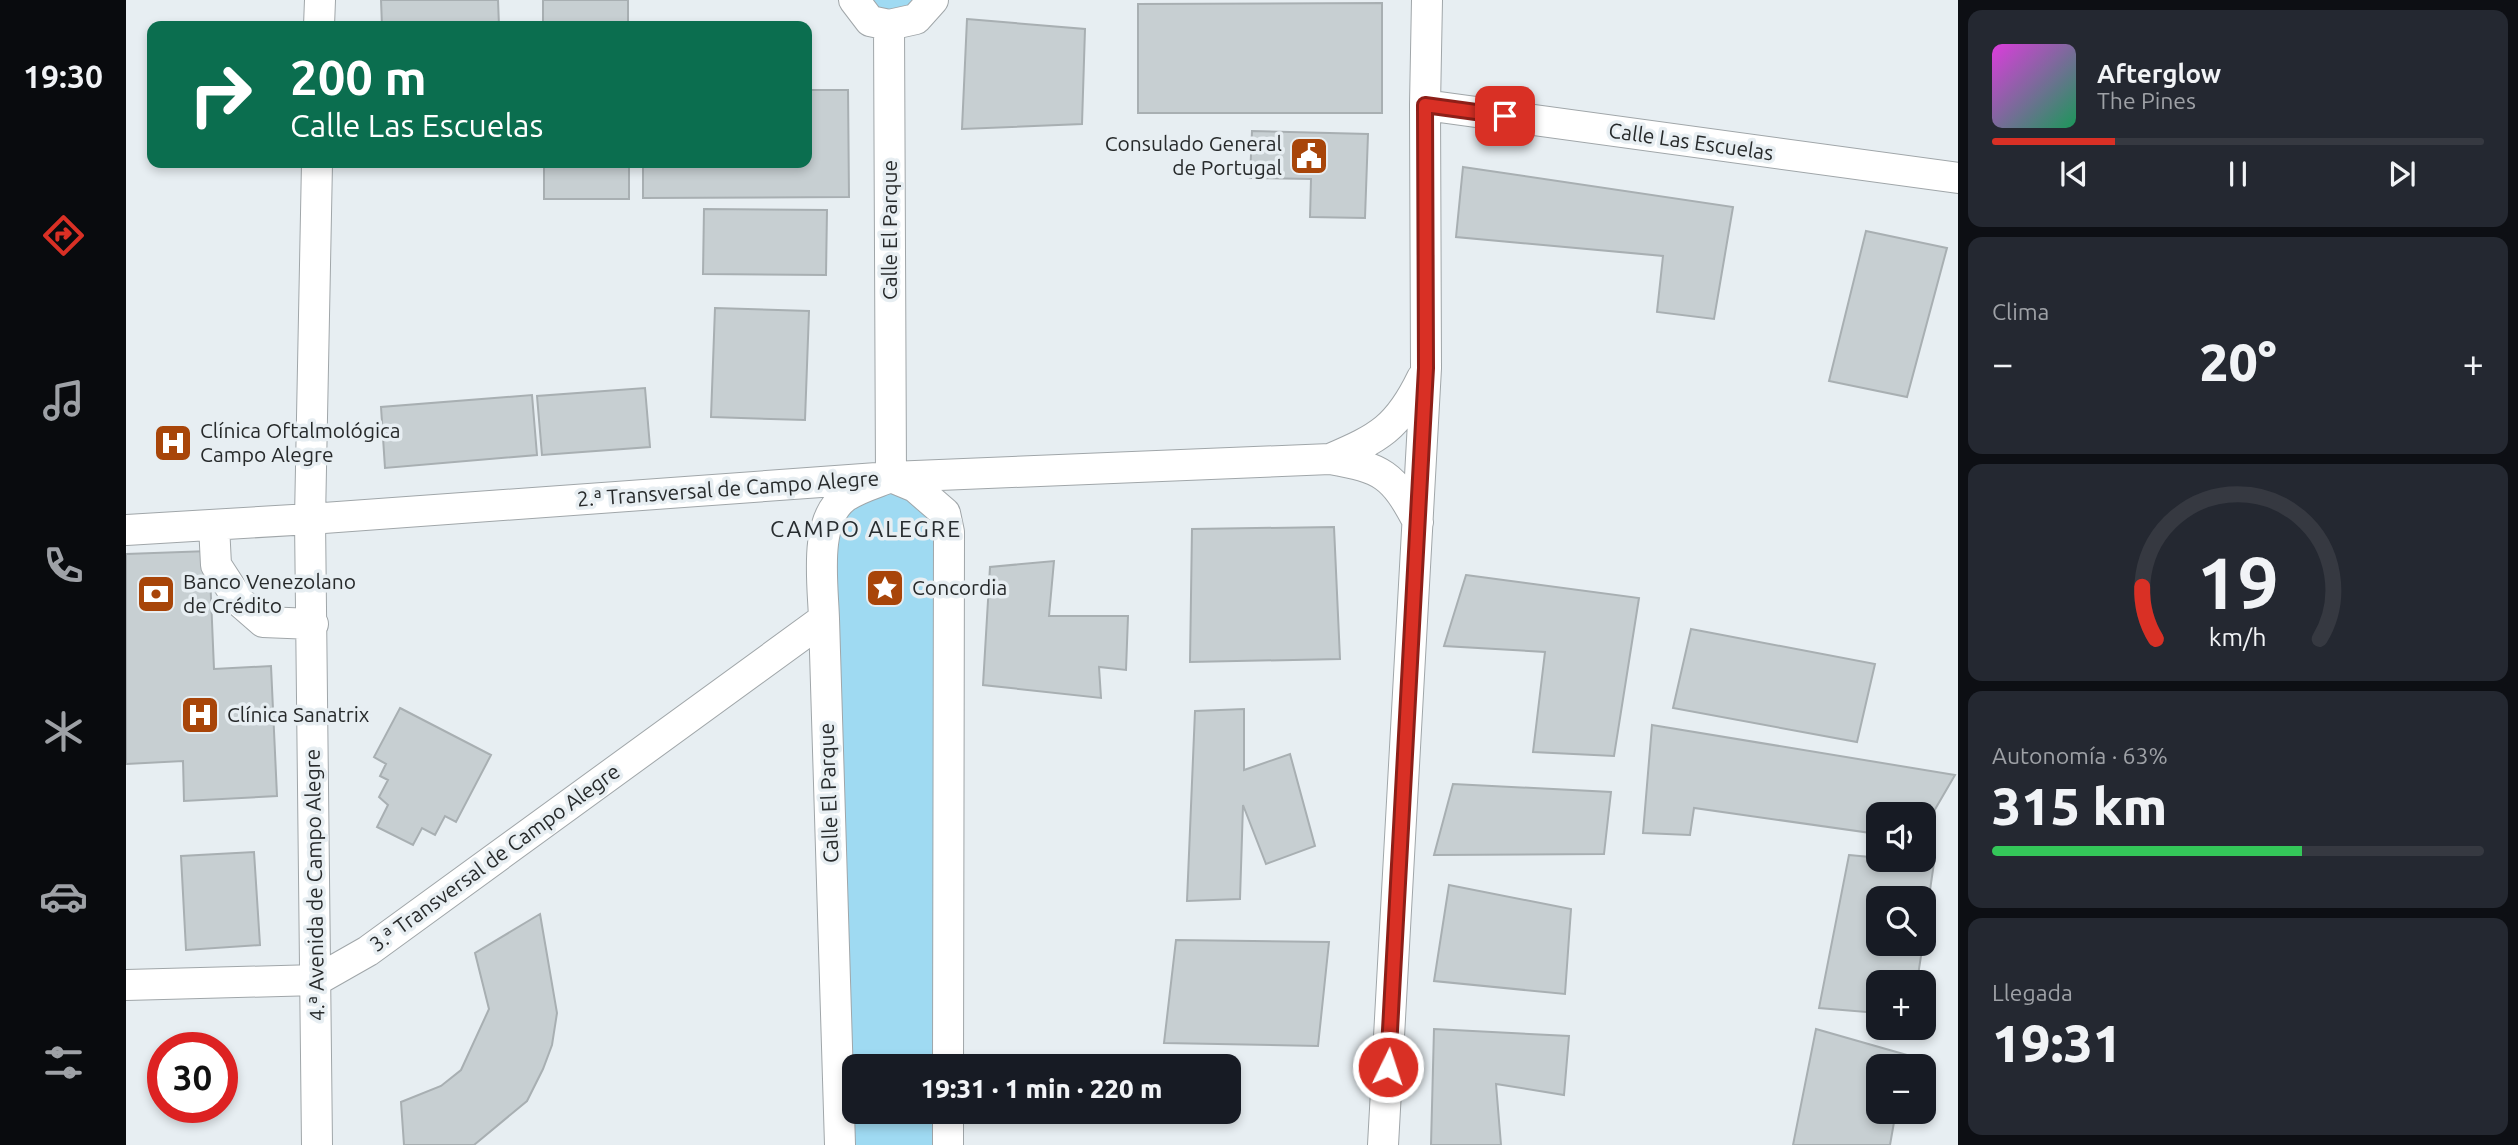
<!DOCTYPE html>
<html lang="es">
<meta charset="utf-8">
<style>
:root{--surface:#171b24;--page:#242831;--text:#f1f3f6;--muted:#9ea1a6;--line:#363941;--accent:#d93025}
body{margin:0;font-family:Ubuntu,sans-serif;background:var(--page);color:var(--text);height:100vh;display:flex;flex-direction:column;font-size:26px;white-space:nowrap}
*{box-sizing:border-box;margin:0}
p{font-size:23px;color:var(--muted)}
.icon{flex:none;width:38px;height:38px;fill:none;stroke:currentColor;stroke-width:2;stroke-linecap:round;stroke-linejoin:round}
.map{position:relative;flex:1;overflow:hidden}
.details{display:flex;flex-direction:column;gap:10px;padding:10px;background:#0d0f14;width:560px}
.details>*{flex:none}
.guide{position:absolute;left:21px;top:21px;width:665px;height:147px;border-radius:14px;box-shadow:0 4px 10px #0003;background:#0b6e4f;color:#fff;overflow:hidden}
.controls{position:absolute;left:1740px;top:802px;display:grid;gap:14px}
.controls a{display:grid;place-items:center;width:70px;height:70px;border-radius:14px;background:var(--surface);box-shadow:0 4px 10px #0003;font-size:35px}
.speed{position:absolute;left:21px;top:1032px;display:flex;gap:14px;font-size:35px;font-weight:700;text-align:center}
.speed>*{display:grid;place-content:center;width:91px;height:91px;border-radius:50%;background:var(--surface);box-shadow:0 4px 10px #0003;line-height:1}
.speed .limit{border:10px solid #d22;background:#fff;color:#111}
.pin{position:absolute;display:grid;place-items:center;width:60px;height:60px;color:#fff;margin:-30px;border-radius:14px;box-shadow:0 4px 10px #0006}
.me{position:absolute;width:77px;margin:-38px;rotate:4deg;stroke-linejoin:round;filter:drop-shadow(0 0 5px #0008)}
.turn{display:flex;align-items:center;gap:24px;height:147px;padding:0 28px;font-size:32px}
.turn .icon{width:91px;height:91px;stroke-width:2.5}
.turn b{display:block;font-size:49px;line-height:60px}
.big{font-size:52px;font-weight:800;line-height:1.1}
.details .card{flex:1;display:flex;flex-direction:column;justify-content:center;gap:10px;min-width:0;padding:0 24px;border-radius:14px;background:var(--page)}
.details .dial{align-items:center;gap:0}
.dial svg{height:182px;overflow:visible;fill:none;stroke:var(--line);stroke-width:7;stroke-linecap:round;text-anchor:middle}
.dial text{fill:var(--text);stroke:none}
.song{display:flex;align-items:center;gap:21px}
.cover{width:84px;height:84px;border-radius:10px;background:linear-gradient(135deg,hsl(300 70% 55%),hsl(150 70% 35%))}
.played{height:7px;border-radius:4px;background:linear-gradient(90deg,var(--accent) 25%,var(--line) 25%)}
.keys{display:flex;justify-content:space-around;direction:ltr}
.heat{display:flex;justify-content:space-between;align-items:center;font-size:38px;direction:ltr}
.charge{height:10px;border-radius:5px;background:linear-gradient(90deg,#34c759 63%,var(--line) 0)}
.trip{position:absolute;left:716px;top:1054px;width:399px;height:70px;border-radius:14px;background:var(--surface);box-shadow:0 4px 10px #0003;font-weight:800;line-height:70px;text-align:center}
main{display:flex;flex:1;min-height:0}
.tab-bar{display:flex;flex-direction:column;width:126px;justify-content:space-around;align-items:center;background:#090b0e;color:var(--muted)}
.tab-bar .icon{width:49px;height:49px}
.tab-bar .active{color:var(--accent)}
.tab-bar b{font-size:32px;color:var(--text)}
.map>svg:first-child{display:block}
</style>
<main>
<nav class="tab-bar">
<b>19:30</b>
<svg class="icon active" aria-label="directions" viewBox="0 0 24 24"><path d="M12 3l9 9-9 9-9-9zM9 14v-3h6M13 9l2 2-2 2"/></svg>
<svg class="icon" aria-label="music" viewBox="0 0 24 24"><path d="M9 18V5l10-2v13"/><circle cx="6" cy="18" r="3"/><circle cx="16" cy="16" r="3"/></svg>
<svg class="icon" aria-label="phone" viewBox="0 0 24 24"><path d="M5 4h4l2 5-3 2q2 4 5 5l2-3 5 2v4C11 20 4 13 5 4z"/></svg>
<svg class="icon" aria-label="climate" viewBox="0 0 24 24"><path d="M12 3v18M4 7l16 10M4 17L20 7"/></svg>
<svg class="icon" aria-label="car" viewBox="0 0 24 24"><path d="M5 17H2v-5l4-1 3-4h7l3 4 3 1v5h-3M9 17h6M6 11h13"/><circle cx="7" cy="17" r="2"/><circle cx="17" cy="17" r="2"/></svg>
<svg class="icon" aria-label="filters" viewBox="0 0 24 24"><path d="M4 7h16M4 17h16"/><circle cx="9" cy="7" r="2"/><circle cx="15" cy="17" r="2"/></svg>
</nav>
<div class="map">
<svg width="1832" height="1145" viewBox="0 0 1832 1145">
<rect width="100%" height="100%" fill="#e7eef2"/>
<path fill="#9fdaf2" d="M728 0H807L763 25Z
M765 477 819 513 822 1066H728V1111H822V1145H714L705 512Z"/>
<path fill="#c7cfd2" stroke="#a8afb2" stroke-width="2" d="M255 0H372L373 26H256Z
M417 0H502V26H417Z
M1256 3V113H1012V4Z
M841 19 959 29 956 124 836 129Z
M681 90H722L723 197 517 198V165H528V163H681Z
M1126 131 1242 134 1239 218 1184 217 1185 179 1124 178Z
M418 163H503V199H418Z
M1337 167 1607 207 1588 319 1531 312 1537 256 1330 237Z
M578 209 701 210 700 275 577 274Z
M1740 231 1821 248 1781 397 1703 381Z
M589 308 683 311 679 420 585 417Z
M519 388 524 447 416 455 411 396Z
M406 395 411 455 259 468 255 407Z
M1208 527 1214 659 1064 662 1066 529Z
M83 551 88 669 145 666 151 796 58 801 57 761 0 764V554Z
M928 561 923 616H1002L1000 670 973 667 975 698 857 685 864 567Z
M1340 575 1513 598 1488 756 1407 752 1419 652 1318 646Z
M1565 629 1749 664 1731 742 1547 708Z
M274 708 365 755 330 822 319 816 309 835 296 828 287 845 251 827 262 805 253 797 262 780 254 776 260 764 248 757Z
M1118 709V770L1164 754 1189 846 1140 864 1117 805 1114 899 1061 901 1069 711Z
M1526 725 1829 775 1797 830V814H1752V834L1568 808 1564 835 1517 833Z
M1327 784 1485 792 1478 854 1308 855Z
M128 852 134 945 60 950 55 856Z
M1723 855 1808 863 1797 938V898H1752V943H1797L1791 982H1752V1013L1693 1008Z
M1323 885 1445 909 1439 994 1308 981Z
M414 914 431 1013 426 1045 417 1069 401 1101 348 1145H278L275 1102 315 1086 335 1070 363 1009 349 953Z
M1050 940 1203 942 1192 1046 1038 1043Z
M1308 1029 1443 1036 1438 1095 1370 1084 1375 1145H1305Z
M1690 1029 1781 1055 1779 1066H1752V1111H1770L1764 1145H1667Z"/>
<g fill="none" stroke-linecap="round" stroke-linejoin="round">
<defs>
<path id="minor" d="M728 0 744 21 763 25 790 19 807 0
M763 25 765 477
M193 26 194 0
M1299 105 1832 178
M191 163 184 519 191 1145
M1204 459C1253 438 1272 428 1296 378
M88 525 90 565 114 602 137 622 187 624
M0 530 184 519 765 477 1204 459C1256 468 1267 474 1292 522
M0 985 191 980 242 951 698 619
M714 1145 698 619C697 583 687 521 719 497 732 488 750 483 765 477L789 487 819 513 823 532 822 1066
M822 1145V1111
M1257 1145 1300 368 1299 105 1301 0"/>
</defs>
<use href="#minor" stroke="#a0a6a9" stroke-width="32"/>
<use href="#minor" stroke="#fff" stroke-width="30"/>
</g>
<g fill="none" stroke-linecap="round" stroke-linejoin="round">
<defs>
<path id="route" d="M1262 1067 1300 368 1299 105 1379 116"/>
</defs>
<use href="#route" stroke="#8d1f18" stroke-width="18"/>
<use href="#route" stroke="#d93025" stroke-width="12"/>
</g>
<defs>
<symbol id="civic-square" viewBox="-11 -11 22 22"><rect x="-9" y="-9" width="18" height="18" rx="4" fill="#a84509" stroke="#e7eef2"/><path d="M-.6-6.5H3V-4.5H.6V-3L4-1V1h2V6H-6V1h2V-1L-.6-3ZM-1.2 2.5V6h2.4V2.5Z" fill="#fff"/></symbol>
<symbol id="hospital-square" viewBox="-11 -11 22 22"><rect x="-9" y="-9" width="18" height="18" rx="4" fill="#a84509" stroke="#e7eef2"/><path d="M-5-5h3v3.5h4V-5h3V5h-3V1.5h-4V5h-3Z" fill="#fff"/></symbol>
<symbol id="sight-square" viewBox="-11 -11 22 22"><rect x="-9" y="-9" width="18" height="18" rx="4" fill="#a84509" stroke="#e7eef2"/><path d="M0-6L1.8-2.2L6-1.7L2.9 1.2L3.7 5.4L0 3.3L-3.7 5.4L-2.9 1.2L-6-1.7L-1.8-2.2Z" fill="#fff"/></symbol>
<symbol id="bank-square" viewBox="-11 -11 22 22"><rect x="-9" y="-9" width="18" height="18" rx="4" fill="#a84509" stroke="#e7eef2"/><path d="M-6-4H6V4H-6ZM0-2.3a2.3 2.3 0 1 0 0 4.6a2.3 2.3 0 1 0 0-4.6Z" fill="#fff"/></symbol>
</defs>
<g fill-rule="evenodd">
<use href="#civic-square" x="1161" y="134" width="44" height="44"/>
<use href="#hospital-square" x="25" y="421" width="44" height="44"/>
<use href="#sight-square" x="737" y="566" width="44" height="44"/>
<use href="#bank-square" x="8" y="572" width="44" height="44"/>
<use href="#hospital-square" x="52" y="693" width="44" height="44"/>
</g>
<g text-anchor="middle" stroke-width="7" stroke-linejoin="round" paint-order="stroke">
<g font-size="21" fill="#272a2b" stroke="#e7eef2">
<text transform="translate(1565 142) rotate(8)" y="7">Calle Las Escuelas</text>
<text transform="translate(764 230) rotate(-90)" y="7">Calle El Parque</text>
<text transform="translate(602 489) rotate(-4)" y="7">2.ª Transversal de Campo Alegre</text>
<text transform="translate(703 793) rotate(-92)" y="7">Calle El Parque</text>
<text transform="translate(369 858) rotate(-36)" y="7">3.ª Transversal de Campo Alegre</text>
<text transform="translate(189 885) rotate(-91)" y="7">4.ª Avenida de Campo Alegre</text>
</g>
<g font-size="21" fill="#272a2b" stroke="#e7eef2" text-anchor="start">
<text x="1156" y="151" text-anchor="end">Consulado General<tspan x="1156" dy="24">de Portugal</tspan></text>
<text x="74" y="438">Clínica Oftalmológica<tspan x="74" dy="24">Campo Alegre</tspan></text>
<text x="57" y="589">Banco Venezolano<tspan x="57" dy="24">de Crédito</tspan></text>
<text x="786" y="595">Concordia</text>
<text x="101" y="722">Clínica Sanatrix</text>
</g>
<g font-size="23" letter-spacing="2" fill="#272c2f" stroke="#e7eef2">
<text x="740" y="537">CAMPO ALEGRE</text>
</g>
</g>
</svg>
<div class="controls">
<a><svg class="icon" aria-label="sound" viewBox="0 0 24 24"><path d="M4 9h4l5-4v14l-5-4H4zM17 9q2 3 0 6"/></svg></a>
<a><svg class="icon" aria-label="search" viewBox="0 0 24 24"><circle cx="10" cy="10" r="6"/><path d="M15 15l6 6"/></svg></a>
<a>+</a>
<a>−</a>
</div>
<div class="speed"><div class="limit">30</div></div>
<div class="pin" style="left:1379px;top:116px;background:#d93025"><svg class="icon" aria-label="arrive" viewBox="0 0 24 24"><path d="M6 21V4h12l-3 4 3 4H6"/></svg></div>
<svg class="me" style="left:1262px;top:1067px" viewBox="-20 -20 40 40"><circle r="17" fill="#d93025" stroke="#fff" stroke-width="3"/><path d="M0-11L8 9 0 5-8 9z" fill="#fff"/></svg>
<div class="trip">19:31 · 1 min · 220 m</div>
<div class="guide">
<div class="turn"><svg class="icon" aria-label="right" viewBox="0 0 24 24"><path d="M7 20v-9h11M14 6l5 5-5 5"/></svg><div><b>200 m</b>Calle Las Escuelas</div></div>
</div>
</div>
<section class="details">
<div class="card">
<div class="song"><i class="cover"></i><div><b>Afterglow</b><p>The Pines</p></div></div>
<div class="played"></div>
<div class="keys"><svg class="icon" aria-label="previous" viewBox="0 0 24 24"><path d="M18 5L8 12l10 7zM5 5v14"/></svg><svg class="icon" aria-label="pause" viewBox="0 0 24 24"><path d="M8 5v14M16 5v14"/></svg><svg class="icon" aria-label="next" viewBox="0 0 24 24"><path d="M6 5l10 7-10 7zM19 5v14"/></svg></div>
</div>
<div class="card"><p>Clima</p>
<div class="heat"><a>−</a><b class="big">20°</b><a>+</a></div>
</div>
<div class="card dial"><svg viewBox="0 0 100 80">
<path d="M14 69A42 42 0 1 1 86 69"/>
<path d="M14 69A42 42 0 0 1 8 46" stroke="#d93025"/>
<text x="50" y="56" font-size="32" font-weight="700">19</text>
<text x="50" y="72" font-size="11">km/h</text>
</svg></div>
<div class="card"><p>Autonomía · 63%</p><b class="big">315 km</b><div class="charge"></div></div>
<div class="card"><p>Llegada</p><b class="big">19:31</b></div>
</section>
</main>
